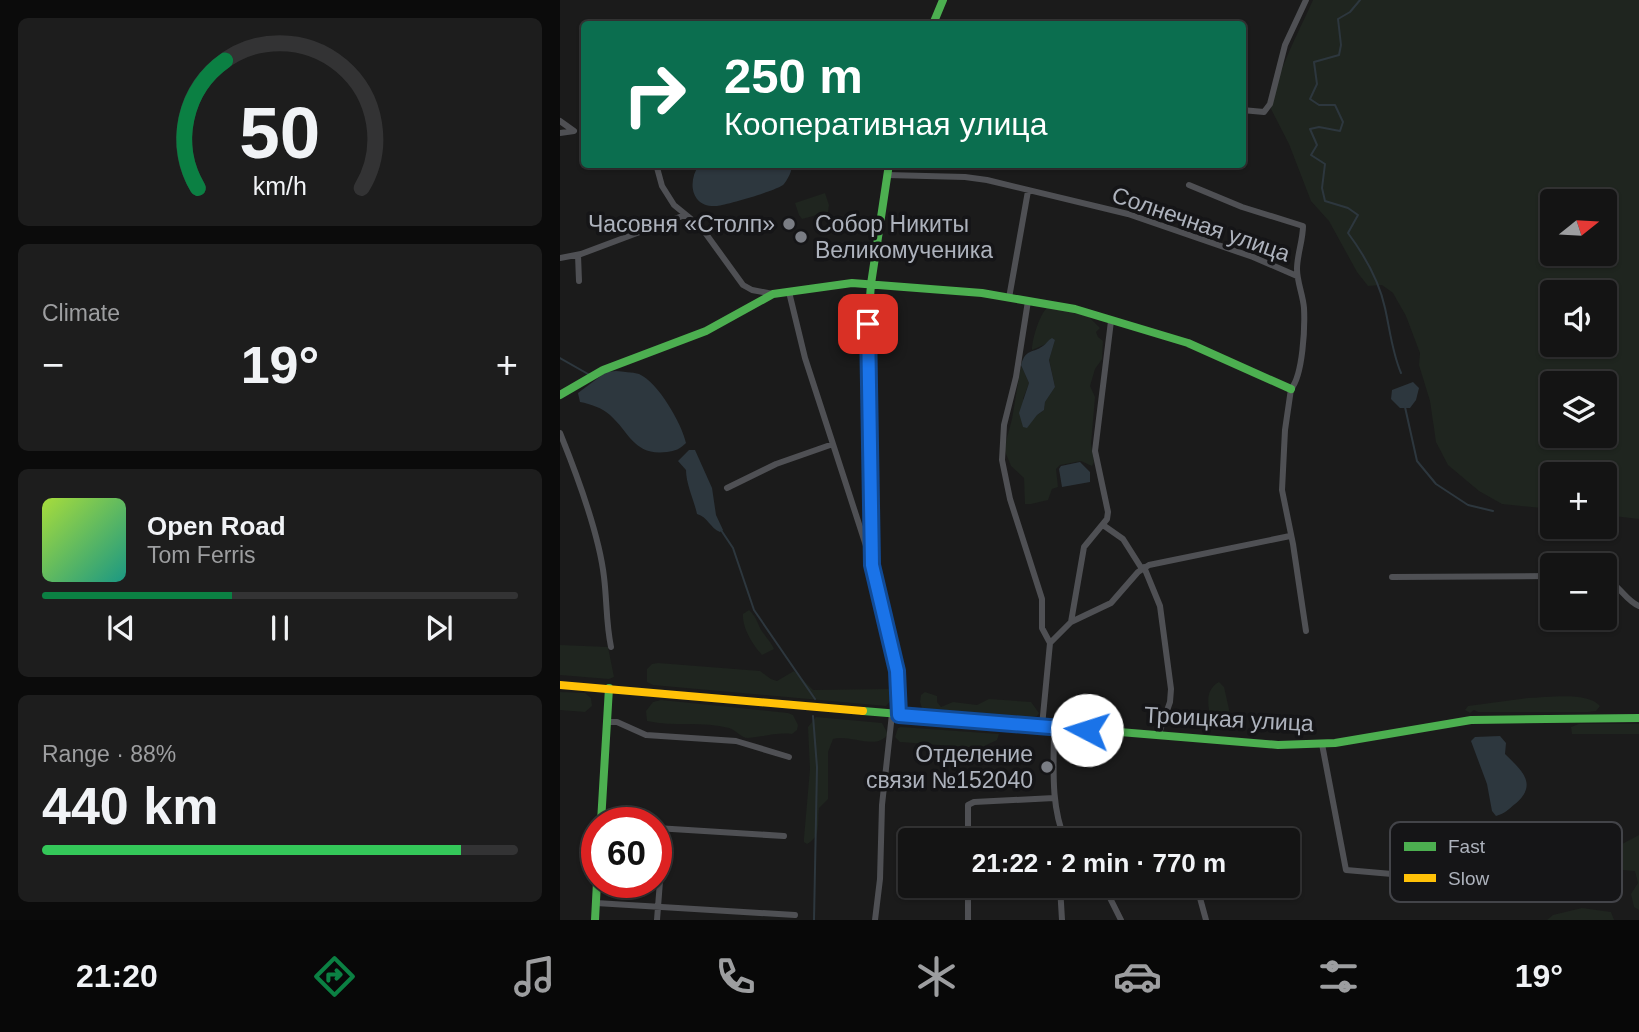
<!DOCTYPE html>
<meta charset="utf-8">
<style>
:root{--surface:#141414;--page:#1d1d1d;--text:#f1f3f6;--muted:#9d9ea0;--line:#333334;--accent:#0b8043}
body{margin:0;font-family:Arial,sans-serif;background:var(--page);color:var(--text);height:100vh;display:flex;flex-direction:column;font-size:26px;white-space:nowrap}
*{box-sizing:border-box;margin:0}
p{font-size:23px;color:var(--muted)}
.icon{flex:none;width:38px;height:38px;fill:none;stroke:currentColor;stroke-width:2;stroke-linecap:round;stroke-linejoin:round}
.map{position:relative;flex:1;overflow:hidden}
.drawer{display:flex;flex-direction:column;gap:18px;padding:18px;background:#0b0b0b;width:560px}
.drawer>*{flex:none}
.top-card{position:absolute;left:21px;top:21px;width:665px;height:147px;border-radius:7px;box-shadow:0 2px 5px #0004,0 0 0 2px var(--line);background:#0b6e4f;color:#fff;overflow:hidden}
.needle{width:46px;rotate:72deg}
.buttons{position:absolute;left:980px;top:189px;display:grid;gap:14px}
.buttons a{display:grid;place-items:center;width:77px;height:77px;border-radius:7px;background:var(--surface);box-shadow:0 2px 5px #0004,0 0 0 2px var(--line);font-size:35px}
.speed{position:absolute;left:21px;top:807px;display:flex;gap:14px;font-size:35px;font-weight:700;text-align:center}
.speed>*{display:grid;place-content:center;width:91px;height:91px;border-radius:50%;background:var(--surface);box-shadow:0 2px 5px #0004,0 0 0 2px var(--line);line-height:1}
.speed .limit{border:10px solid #d22;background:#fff;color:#111}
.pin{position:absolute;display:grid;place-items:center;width:60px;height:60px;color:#fff;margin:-30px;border-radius:14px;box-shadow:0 4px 10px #0006}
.me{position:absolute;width:77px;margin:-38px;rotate:275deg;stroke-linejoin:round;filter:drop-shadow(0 0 5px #0008)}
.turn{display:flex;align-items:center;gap:24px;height:147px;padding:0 28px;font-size:32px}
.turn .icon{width:91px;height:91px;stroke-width:2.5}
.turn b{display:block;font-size:49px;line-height:60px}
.big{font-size:52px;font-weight:700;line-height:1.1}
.drawer .card{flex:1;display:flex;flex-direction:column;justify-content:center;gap:10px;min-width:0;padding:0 24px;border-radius:10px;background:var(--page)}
.drawer .dial{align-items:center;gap:0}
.dial svg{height:182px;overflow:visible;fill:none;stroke:var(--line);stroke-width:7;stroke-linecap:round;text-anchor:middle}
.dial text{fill:var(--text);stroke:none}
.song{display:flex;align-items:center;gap:21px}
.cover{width:84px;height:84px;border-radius:10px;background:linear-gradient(135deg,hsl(80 70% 55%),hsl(170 70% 35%))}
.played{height:7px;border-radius:4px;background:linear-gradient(90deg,var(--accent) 40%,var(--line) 40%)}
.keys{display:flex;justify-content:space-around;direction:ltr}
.heat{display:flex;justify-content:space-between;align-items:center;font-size:38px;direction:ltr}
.charge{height:10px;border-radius:5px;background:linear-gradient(90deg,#34c759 88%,var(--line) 0)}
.trip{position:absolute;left:338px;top:828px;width:402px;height:70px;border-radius:7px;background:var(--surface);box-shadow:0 2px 5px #0004,0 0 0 2px var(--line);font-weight:700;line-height:70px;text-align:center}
.menu{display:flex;height:112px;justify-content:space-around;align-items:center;background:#080808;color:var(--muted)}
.menu .icon{width:49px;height:49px}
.menu .on{color:var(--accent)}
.menu b{font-size:32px;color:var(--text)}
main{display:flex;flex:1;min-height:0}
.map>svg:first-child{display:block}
</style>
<main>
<section class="drawer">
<div class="card dial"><svg viewBox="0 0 100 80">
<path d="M14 69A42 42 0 1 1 86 69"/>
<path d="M14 69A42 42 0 0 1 26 13" stroke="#0b8043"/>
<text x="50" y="56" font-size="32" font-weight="700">50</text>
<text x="50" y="72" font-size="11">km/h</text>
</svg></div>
<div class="card"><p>Climate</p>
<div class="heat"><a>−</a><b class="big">19°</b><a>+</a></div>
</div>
<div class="card">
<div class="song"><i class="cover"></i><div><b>Open Road</b><p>Tom Ferris</p></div></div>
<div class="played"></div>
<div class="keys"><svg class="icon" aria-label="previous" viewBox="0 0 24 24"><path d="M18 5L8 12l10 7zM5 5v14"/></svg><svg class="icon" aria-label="pause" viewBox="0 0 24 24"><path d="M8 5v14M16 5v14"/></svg><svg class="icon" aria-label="next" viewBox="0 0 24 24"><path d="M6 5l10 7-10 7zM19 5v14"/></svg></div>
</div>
<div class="card"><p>Range · 88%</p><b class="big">440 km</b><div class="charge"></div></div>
</section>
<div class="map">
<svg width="1079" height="920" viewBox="0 0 1079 920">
<rect width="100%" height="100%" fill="#1b1b1b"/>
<path fill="#1f251f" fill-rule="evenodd" d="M753 0H1079V519L1045 515V474H992V509L942 504 919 491 888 465 876 442 870 401 859 365 860 353 846 316 833 293 822 285 808 286 797 272 769 221 751 201 729 144 711 109C718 69 737 36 753 0ZM992 201H1045V254H992ZM992 292H1045V345H992ZM992 383H1045V436H992Z
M265 193 269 205 268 212 242 219 239 215 235 203Z
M489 306 527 315 540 328 536 332 538 337 543 341 542 359 535 369 530 386 535 397 531 444 534 462 532 466 521 461 500 465 496 469 498 487 492 489 488 500 471 504H465L464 478 451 466 444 449 452 419 461 365 469 383 463 399 477 415 484 410 485 402 495 387 489 359 495 340 472 350C472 339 480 312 489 306Z
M189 610C199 619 197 626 204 634 208 640 211 642 214 649L202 655C193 645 182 628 183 614Z
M0 645 48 647 54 677 49 679 0 675Z
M98 663 200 671 211 679 217 681 234 671 253 690 331 689C333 696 332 700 326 706L93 685 87 682V669L92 664Z
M659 682 664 687 672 723 667 727 651 723C649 707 643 691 659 682Z
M0 692 25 693 31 698 32 706 25 712 0 710Z
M365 692 377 696V702L381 707 393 702 417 705 429 699 471 702 479 713 477 716 470 717 362 708 360 702 361 695Z
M968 698C988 698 1026 691 1040 706L1036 711 1028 712H918L914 710 910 713 905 710 908 706Z
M101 700 228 713 233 715 238 725 237 730 232 734C217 732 203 737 188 738 181 738 176 730 169 728 143 721 114 727 87 721L86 711 93 702Z
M256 717 322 723 328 734C317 751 290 734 273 739L268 752V799L259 808C257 822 262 836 247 844L244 842V838L250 769 248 727Z
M1019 724H1079V734H1012L1011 727Z
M341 727 439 734 437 740 420 748 340 742 335 737 338 728Z
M1079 835V910L1074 907 1071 894 1078 883 1075 871 1062 870 1049 875 1043 863 1049 851Z
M1022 908 1051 912 1054 920H987L993 915Z"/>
<path fill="#2d373e" d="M139 165H232C232 171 228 179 224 184 219 190 167 205 157 206 131 208 127 182 139 165Z
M492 338 495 340 489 360 495 387 485 402 484 410 477 415 467 428 463 427 459 413 469 383 461 365C466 348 472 354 483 346 486 344 488 340 492 338Z
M56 371C63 372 72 372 79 374 98 382 122 424 126 443 120 449 115 451 107 452 74 456 70 433 50 415 42 408 31 404 20 402L18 393 46 372Z
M853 382 859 388 856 400 850 408H840L831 399 832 390Z
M129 450H135L152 488 156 515 163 530 160 532C150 528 148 517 137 514 134 500 126 484 126 470L118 461Z
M520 462 530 472V482L502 487 499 469 501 466Z
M940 736 946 743 945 754C961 770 979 784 955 804 949 809 944 814 936 816L932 811 927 784 911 741 915 737Z"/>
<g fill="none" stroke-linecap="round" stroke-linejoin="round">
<path stroke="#2d373e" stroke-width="2" d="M800 0 790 12 778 19 781 45 779 55 754 62 757 84 750 99 759 105H775L783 122 780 131 759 127 750 129 757 145 751 155 765 164 762 188 765 201 788 208 798 215 788 233C805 256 819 280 825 308 830 330 832 352 841 373
M0 358 28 374
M845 407 857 461 876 484 908 505 933 511
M161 530 173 548 194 610 255 699
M253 716 257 767 254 920"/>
<path stroke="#4f5054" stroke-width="6" d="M682 110 704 112 710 104 725 45 746 0
M0 121 14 131 0 133
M96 164 102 186 114 205 141 227 183 285 192 290 213 294
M327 175 405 177 427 180 568 214 693 257 737 276
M629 185 682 207 743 226C743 240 737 255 737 269 737 282 743 295 744 308 745 327 743 375 731 389L725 430 722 490 733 544 746 631
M18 255 19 281
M0 258 21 254 125 215
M229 292 245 358 311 561
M449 298 468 191
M468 301 456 377 444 425 442 460 450 499 482 599V628L490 643
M0 433C17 475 39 533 44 577 47 601 46 623 51 647
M167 488 216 464 273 444
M543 525 563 539 582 569
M584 567 600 606 611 689 610 702 598 736
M832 577 992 576
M1045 579C1060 585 1065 600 1079 606
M511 622 524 547 547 519 548 512 535 451 551 321
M47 722H57L86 735 176 741 229 757
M482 726 490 643 511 622 551 603 578 572 589 565 730 536
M494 727C494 765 490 804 505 840
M762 744 786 870 832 874 895 886H976L1010 899 1019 890 1017 883 1013 881 976 886
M96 828 224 836
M408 840V805L414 802 494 798
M500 886 502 920
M544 886 561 920
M607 886H652
M637 887 646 920
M36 903 235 915
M97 920 104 829
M315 920 320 879 322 805 332 714
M408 920V886"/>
<path stroke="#4caf50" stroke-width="8" d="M373 24 383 0
M329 164 311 284 308 324 311 543 317 586 336 672 339 715
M0 395 43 370 146 331 213 294 292 283 422 293 515 309 628 343 731 389
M303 711 718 745 775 743 911 720 1079 718
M41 822 49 688
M35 920 37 882"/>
<path stroke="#ffc107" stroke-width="8" d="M0 685 303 711"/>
</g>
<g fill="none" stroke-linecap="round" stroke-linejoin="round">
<defs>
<path id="route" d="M308 324 312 565 337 671 339 715 527 730"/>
</defs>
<use href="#route" stroke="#114b97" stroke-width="18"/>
<use href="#route" stroke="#1a73e8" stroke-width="12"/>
</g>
<g fill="#7a7d84" stroke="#151517" stroke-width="2.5">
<circle cx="229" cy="224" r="7"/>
<circle cx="241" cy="237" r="7"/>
<circle cx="487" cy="767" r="7"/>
</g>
<g text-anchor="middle" stroke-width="7" stroke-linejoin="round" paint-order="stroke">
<g font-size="23" fill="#adb2bc" stroke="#151517" text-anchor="end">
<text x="215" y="232">Часовня «Столп»</text>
<text x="255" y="232" text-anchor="start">Собор Никиты<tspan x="255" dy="26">Великомученика</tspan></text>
<text x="473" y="762">Отделение<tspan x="473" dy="26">связи №152040</tspan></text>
</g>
<g font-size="23" fill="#adb2bc" stroke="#151517">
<text transform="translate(641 224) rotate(19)" y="8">Солнечная улица</text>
<text transform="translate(669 719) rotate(3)" y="8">Троицкая улица</text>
</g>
</g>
<rect x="830" y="822" width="232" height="80" rx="10" fill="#151517" stroke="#434449" stroke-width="2"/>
<rect x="844" y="842" width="32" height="9" fill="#4caf50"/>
<rect x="844" y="874" width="32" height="8" fill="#ffc107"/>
<g font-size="19" fill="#adb2bc">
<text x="888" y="853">Fast</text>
<text x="888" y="885">Slow</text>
</g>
</svg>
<div class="buttons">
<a><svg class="needle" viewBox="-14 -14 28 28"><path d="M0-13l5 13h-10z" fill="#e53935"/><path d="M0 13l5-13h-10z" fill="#9d9ea0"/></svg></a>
<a><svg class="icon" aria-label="sound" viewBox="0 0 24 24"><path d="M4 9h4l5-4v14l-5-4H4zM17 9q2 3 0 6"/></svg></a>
<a><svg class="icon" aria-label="layers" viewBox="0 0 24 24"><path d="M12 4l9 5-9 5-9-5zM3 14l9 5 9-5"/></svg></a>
<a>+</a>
<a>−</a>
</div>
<div class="speed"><div class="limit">60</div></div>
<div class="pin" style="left:308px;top:324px;background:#d93025"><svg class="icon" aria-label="arrive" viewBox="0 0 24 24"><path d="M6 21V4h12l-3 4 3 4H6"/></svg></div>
<svg class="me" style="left:527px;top:730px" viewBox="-20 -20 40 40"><circle r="19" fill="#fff"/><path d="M0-13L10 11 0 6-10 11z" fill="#1a73e8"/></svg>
<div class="trip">21:22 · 2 min · 770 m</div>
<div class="top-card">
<div class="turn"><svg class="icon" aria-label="right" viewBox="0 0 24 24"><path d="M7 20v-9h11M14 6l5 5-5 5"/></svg><div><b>250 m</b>Кооперативная улица</div></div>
</div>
</div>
</main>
<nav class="menu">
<b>21:20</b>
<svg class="icon on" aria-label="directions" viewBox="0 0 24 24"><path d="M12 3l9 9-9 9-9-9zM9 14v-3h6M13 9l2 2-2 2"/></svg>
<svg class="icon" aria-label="music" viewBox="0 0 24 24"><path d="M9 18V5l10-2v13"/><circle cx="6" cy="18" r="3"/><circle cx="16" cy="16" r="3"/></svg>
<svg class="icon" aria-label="phone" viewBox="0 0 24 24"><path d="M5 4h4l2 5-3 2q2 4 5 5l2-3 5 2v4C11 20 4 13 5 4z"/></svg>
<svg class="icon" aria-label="climate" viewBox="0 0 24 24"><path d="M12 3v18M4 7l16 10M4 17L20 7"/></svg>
<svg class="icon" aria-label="car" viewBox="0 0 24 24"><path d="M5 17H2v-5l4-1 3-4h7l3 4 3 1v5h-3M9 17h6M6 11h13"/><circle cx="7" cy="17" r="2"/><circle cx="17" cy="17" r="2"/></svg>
<svg class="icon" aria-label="filters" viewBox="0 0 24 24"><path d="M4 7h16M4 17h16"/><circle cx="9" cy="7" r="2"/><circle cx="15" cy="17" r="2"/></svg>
<b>19°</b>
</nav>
